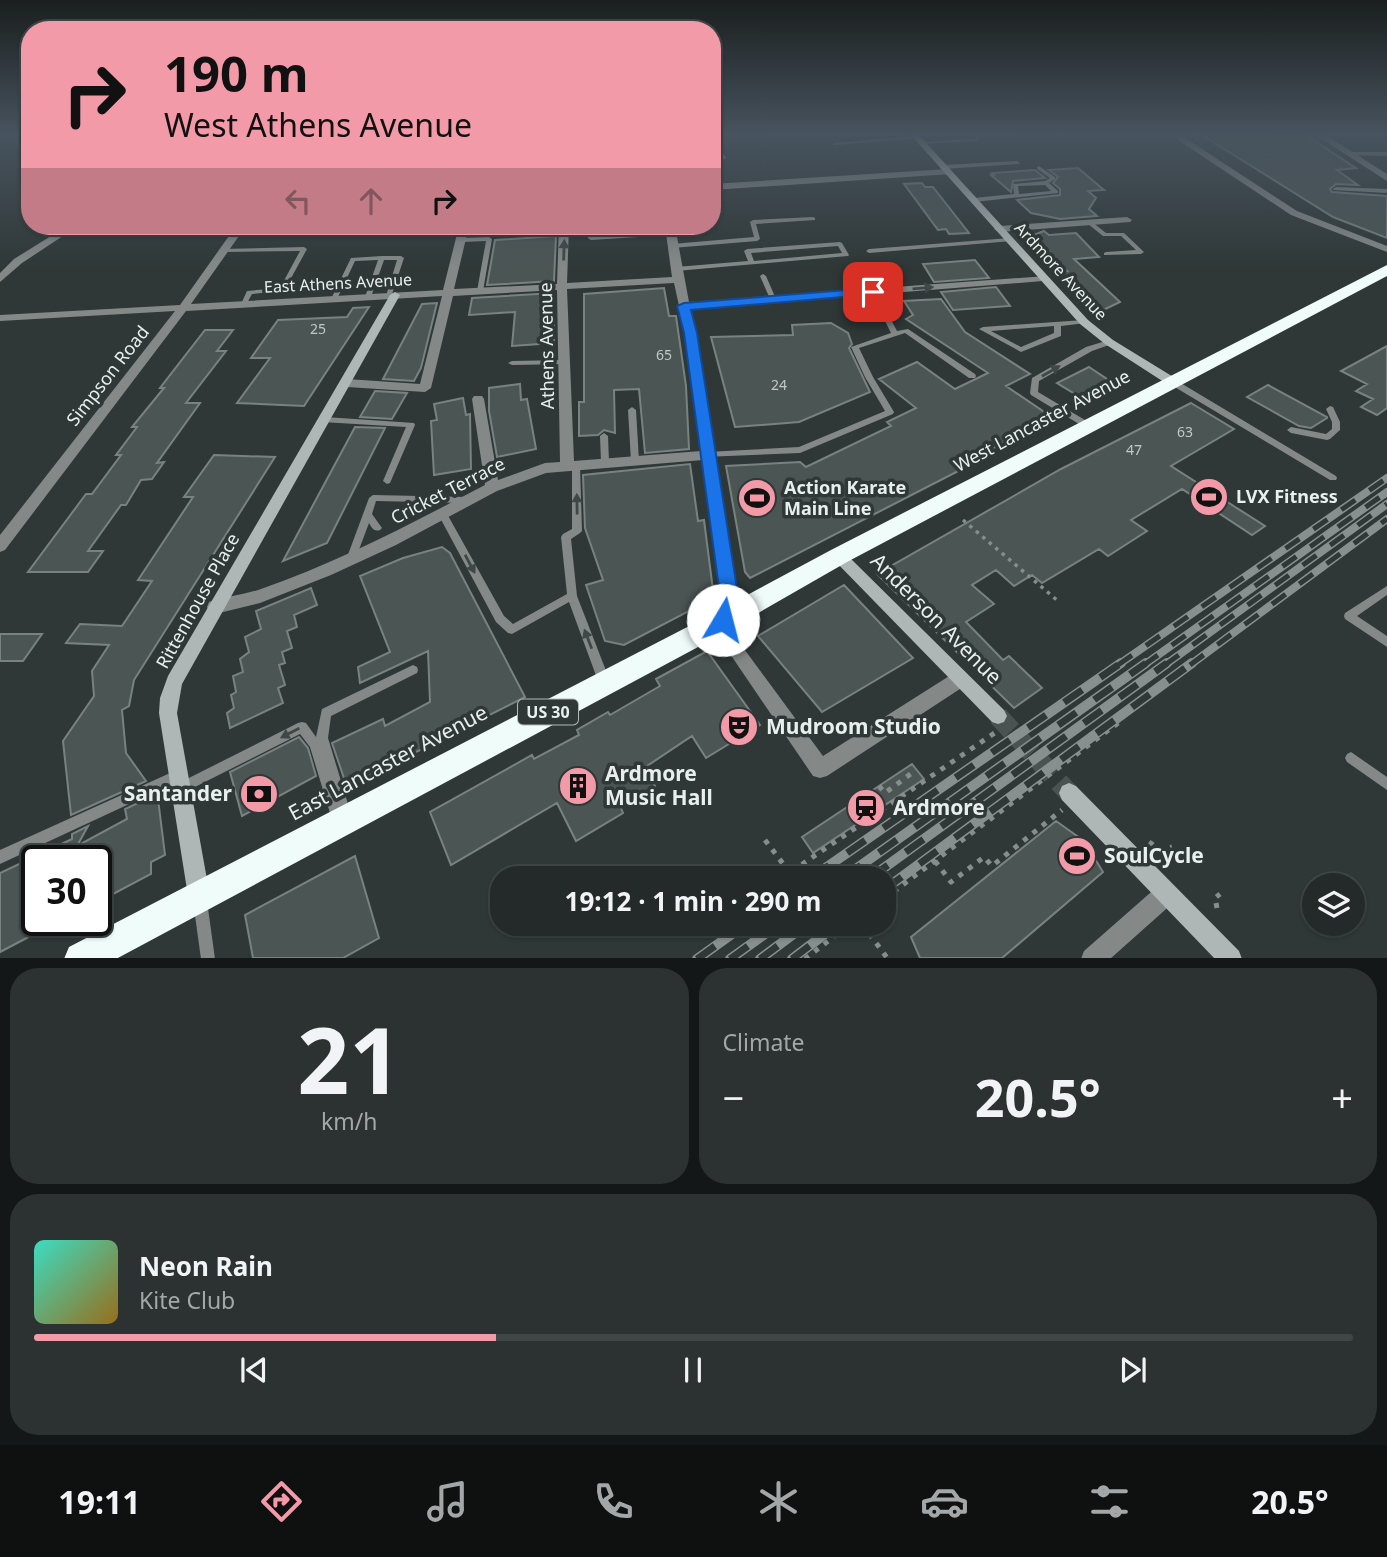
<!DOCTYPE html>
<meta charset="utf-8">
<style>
:root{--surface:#232a29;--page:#2b3231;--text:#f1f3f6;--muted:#a3a7a8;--line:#404646;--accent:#f39aa9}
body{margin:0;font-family:"Noto Sans",sans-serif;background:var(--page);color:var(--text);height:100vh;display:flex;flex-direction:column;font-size:26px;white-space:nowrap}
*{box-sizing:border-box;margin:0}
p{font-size:23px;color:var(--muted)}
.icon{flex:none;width:38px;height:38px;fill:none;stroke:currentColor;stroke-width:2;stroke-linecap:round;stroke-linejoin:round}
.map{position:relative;height:958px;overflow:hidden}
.details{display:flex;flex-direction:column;gap:10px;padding:10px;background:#131717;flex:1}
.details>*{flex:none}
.guide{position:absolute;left:21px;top:21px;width:700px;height:214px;border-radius:28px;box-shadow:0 2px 5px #0004,0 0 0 2px var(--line);background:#f39aa9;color:#111;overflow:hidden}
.tools{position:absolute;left:1302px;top:873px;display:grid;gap:14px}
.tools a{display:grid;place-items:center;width:63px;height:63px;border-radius:50%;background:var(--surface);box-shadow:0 2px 5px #0004,0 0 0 2px var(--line);font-size:35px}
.speed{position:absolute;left:21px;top:845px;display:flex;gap:14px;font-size:35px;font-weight:700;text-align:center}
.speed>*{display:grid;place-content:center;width:91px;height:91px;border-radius:50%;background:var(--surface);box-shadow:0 2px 5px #0004,0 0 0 2px var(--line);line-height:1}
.speed .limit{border:4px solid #111;border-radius:10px;background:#fff;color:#111}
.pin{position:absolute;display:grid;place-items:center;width:60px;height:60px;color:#fff;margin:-30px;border-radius:14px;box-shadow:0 4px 10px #0006}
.me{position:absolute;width:77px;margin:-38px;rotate:8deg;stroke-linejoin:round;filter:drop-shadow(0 0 5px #0008)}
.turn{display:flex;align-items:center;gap:24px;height:147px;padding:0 28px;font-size:32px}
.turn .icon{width:91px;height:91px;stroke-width:2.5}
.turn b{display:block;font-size:49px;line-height:60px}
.lanes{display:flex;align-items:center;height:66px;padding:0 28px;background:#0003;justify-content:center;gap:35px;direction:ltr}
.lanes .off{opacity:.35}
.big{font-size:52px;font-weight:700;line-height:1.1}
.details .widget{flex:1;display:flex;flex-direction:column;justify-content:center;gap:10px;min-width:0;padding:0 24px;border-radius:28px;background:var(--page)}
.details .dial{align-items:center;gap:0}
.dial b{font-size:91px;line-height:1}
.song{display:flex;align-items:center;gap:21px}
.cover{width:84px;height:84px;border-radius:10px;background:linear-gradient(135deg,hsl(170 70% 55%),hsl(40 70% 35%))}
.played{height:7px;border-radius:4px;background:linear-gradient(90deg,var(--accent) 35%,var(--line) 35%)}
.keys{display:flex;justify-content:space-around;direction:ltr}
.heat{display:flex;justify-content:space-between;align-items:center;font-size:38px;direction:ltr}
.details .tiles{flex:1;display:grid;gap:10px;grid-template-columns:1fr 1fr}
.widget:last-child{grid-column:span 2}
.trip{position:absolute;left:490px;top:866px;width:406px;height:70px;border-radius:28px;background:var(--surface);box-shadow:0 2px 5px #0004,0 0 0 2px var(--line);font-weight:700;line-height:70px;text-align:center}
.menu{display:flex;height:112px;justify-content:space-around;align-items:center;background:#0e1110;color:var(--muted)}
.menu .icon{width:49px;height:49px}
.menu .on{color:var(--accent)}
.menu b{font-size:32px;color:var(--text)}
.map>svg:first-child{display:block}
</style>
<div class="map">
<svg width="1387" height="959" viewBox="0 0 1387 959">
<rect width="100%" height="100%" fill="#2f3837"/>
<path fill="#4b5554" stroke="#778281" stroke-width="2" d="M1200 134H1304L1356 168 1337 170 1358 185 1336 184 1330 189 1332 192 1387 196V238L1333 217Z
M1078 168 1104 190 1088 191 1096 198 1089 209 1097 216 1060 219 1031 213 1017 200 1060 195V189L1053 183 1058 177 1049 170Z
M1035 170 1045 178 1013 181 1011 192 991 175H994L992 173Z
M922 183 925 187H933L969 233 949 234 946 229 938 230 904 184Z
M1044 231 1049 235 1076 233 1099 257 1074 259 1120 302 1095 314 1055 272 1067 271 1034 235Z
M556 236 554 281 487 285 495 240Z
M975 260 989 278 934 282 923 264Z
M996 287 1010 306 953 310 941 292Z
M664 288 669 316H676L686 386 689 449 645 453 639 389 614 390 615 433 604 430 598 435 579 436V402H584V294Z
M554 293V343L512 346 515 312 469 315 472 298Z
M941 299 965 332 1030 374 1006 386 1050 416 977 458 980 460 968 466 750 578 745 572 726 466 800 462 806 467 891 426 887 422 916 408 879 379 917 362 955 389 988 373 906 319 913 315 904 301Z
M437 303 421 368 414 381 383 379 422 304Z
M369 307 304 406 237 403 270 358H251L278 320 347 317 353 308Z
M831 323 848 333 852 344 849 348 870 392 799 422 735 427 711 337 793 335 792 325Z
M205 330H233L217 351H226L186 403H200L157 463 164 462 152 479 141 480 126 505H121L88 551H103L88 572H28L86 494H92L121 455H116L137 427H132L164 388H160Z
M1387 346V408L1377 415 1361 407 1373 399 1356 391 1367 384 1341 371Z
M1089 367 1110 381 1080 397 1057 383Z
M520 384 521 400 527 399 536 449 497 457 489 411V388Z
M1268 385 1327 417V418L1311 428 1299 426 1247 397Z
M375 391 407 393 392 419 360 417Z
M463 398 466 415 470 414 471 469 434 475 431 421 437 420 434 404Z
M1191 403 1234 429 1171 466 1265 526 1252 535 1182 489 1131 520 1147 531 1108 556 1099 549 1042 583 1032 575 1014 586 996 570 972 585 994 604 966 622 1003 660 1009 656 1042 688 1014 708 877 574 1061 469Z
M355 427 385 428 327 543 283 561Z
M214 455 275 457 134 680 129 706 122 710 126 753 146 781 71 815 63 741 94 696 92 671 109 645 66 643 80 624 122 626 152 581 138 580 193 497H184Z
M690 464 698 521 704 520 714 598 624 645 605 641 586 585 603 580 585 528 583 475Z
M442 547 450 553 525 697 347 787 332 743 383 719 385 726 430 702 428 651 360 683 358 667 390 652 360 576 403 558Z
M844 585 913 658 822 712 758 636Z
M311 588 317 605 294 615 297 627 287 631 292 648 282 652 285 663 279 665 285 685 278 688 283 703 230 728 227 713 234 708 231 695 236 692 233 676 243 672 240 659 249 652 245 637 261 629 256 611Z
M0 634H42L23 661H0Z
M707 651 760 725 706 758 692 736 644 768 655 786 621 808 623 813 576 841 557 803 451 865 430 812 532 755 534 759 579 735 577 730 608 712 610 715 660 686 656 679Z
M299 737 308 748 316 776 242 816 230 772Z
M912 764 924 779 813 853 802 837Z
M155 795 158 799 165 855 151 862V874L96 903V861H37V920H61L0 952V873L72 839V834L88 826 77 846 127 819 125 809Z
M1056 821 1084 841 1103 872 1002 958H920L911 937Z
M355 856 379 938 343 958H253L245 915Z"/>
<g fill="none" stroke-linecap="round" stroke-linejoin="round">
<path stroke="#4b5352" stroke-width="20" stroke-dasharray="20 10" stroke-linecap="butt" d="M998 716 1069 793"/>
<path stroke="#868e8d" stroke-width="3.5" stroke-dasharray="3.5 5" stroke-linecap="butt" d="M963 520 1058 601"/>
<path stroke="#868e8d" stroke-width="5" stroke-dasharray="5 7" stroke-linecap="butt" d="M879 786 885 793 912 773
M765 840 790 873
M1149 842 1161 850 1172 847
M935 861 951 882 984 857 992 866 1062 810
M782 878 996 732
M884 899 1122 720
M1217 908 1215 898 1220 894
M862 924 888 959
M805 959 850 924"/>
<path fill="#848988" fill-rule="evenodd" d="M976 134H981L978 141H976L922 144 920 143 922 142 974 139Z
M1059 134H1082L1054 137 1052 136Z
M917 136H919V138L835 145 833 144 835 143Z
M712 147 720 148 726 158 725 159 712 161V157H720L716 151H712Z
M1350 152H1387V156L1348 155 1347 154Z
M1017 161 1020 163 1019 164 943 169 940 167 943 165Z
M1039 166 1055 177V179L1049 183 1058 191V193L974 202 971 200 974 198 1014 194 1013 184 1045 181 1050 178 1037 169V167ZM1045 185 1051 191 1019 194 1018 186Z
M1336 187 1387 189V193L1334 190 1333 189Z
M813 217 815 218V220L756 224 760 239 757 241 672 248 669 246 672 244 754 237 750 222 753 220Z
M1088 222H1092L1106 233H1124L1144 252 1141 254 1104 255V253L1106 252 1136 250 1121 236H1103L1088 224Z
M480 226H486L485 233 551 230V226H557V232L554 234 482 237 479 235Z
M587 226H593L594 236 671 231 674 233 671 235 591 240 588 238Z
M489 237 492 239 483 291 480 293 477 291 486 241 461 242 458 240 461 238Z
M1010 238 1013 240 1012 241 869 253 866 251 869 249Z
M840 242 842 243 849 255 848 256 676 271 673 269 676 267 748 261 744 251 747 249ZM838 246 842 253 754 261 751 253Z
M304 247 307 249 284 291 252 294 246 305H242L241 304 247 291 280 288 300 251 225 252 222 250 223 249Z
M382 256H401L404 258 391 297H387L386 296 397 260H384L371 297 368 299 365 297 378 260 355 261 337 299 334 301 332 300 331 299 351 258Z
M763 274 766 276 776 299 775 300 773 301 770 299 760 276Z
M873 289 876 291 897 331 908 329 975 374 976 376 975 378H969L905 333 859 348 873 377 894 412 893 414 800 453 704 457 703 455 707 452 799 447 885 411 865 377 851 347 891 333 870 291Z
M1084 320 1087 322 1086 323 1061 326V336L1021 352 979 329 983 327ZM1054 326V333L1021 347 991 331Z
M1109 340 1113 342 1112 344 1092 351 1039 381 1038 392 1090 423 1091 425 1090 427H1084L1031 395 1030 393 1032 378 1086 347Z
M565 360 569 362 568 364 512 365 508 363 512 361Z
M1168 379H1174L1336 476 1337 478 1336 480H1330L1168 383 1167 381Z
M1330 406 1333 407 1340 422V430L1330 439 1327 440 1291 433 1287 430 1291 427 1326 434 1332 429V422L1326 409Z
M632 407 636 410 639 461 635 464 631 461 628 410Z
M325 417 414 423 415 425 390 483 387 484 383 481 406 427 322 422 321 420Z
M604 433 608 436 609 462 605 465 601 462 600 436Z
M576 462 580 465 582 531 580 533 571 539 577 596 610 681 608 684 604 686 600 684 598 681 569 602 512 634 508 633 496 622 438 514 440 512H446L504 616 513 624 567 594 561 537 563 534 572 529V465Z
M373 495 467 497 471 500 467 503 376 501 372 514 382 528 380 530C374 532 372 528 369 523L354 563 351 564 348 563 346 560 369 498Z
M1387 586V595L1357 616 1387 636V647L1345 619 1344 616 1345 613Z
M413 665 417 667 418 670 417 673 331 716 328 738 351 814 349 818 343 819 341 823 337 825 333 823 310 747 300 734 185 792 181 794 177 792 175 788 177 784 298 723 302 722 306 723 316 737 322 709Z
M1351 752 1387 777V790L1347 762 1345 758 1347 754Z
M179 769 183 771 185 775 183 779 0 864V850Z
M200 894 205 896 207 901 215 959H201L193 901 195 896Z"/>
<path fill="#848988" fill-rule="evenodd" d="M1169 134H1179L1297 211 1387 246V252L1291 215Z
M1314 134H1324L1387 174V181Z
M948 169 952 172 951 174 712 190V184Z
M1127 217 1132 220 1130 222 999 232 994 229 999 226Z
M67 226H78L22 263 0 282V273L14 259Z
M236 226H246L191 304 443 290 459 226H469L454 289 557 284 559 226H569L567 283 672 277 665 226H675L689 302 1047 276V280L1043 281 691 309 697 333 737 595 731 619 739 642 823 756 954 673 960 671 966 673 969 679 966 685 827 776 820 778 813 776 724 645 715 619 721 595 703 460 546 473 497 491 396 545 331 575 260 603 215 614 209 612 207 607 209 602C226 596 244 595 261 589 339 562 412 523 485 485L472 399 474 396H482L484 399 498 480 545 463 560 462 557 290 453 296 431 388 425 392 347 387 341 383 347 379 420 384 442 296 186 311 5 550 0 552V535L175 311 0 321V315L180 305ZM674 283 685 333 701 451 574 461 567 289Z
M1166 883 1174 886 1177 894 1174 902 1110 959H1081L1084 951 1158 886Z"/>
<path fill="#afb7b6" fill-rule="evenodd" d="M910 134H918L1088 320 1113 340 1175 378 1177 381 1175 384H1167L1105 344 1080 324Z
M395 292 400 295 182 684 177 713 210 896 207 904 199 907 191 904 188 896 159 713 160 698 168 676 390 295Z
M839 550 844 552 1004 710 1007 716 1004 722 998 724 992 722 834 560 831 556 834 552Z
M1069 783 1076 786 1239 951 1242 959H1215L1062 800 1059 793 1062 786Z"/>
<path fill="#f0fcfa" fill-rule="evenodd" d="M1387 265V276L847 562 713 639 116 959H64L69 947 695 623 831 550Z"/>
<defs>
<path id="rail-far1" d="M1118 665 1387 478
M1144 665 1387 492
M1165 665 1387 504
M1190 665 1387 519"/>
<path id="rail" d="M811 878 1121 663
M843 878 1146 663
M870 878 1167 663
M884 890 1192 663
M697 959 746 924
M730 959 779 924
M760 959 807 924
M792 959 838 924"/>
</defs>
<use href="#rail-far1" stroke="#88908f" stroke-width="8"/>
<use href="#rail" stroke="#88908f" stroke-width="10"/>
<use href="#rail-far1" stroke="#2f3837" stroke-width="5" stroke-dasharray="17" stroke-linecap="butt"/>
<use href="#rail" stroke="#2f3837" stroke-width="7" stroke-dasharray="22" stroke-linecap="butt"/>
</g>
<defs><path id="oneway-solid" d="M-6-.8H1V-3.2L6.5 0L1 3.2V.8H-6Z" transform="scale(1.75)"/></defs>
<g fill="#404847">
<use href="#oneway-solid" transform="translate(564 250) rotate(-88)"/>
<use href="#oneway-solid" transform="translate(923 288) rotate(-5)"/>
<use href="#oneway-solid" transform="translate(1051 371) rotate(-30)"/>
<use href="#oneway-solid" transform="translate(577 504) rotate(-91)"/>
<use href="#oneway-solid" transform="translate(470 564) rotate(62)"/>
<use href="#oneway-solid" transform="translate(588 639) rotate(-111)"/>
<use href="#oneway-solid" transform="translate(290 733) rotate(153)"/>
</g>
<linearGradient id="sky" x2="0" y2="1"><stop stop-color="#1a1f1e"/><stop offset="0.5" stop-color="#47535e"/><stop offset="1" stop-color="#47535e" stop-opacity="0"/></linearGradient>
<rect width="1387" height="268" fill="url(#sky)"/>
<path fill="#1a73e8" stroke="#114b97" stroke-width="2" d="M873 288 879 292 877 294 691 310 697 333 738 595 729 625 723 627 716 625 713 620 720 595 684 333 677 306 684 303Z"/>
<defs>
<symbol id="stadium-disc" viewBox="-11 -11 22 22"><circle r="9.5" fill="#f39aa9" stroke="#2f3837"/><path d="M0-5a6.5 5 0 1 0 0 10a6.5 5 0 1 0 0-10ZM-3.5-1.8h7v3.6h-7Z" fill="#111"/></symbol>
<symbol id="theatre-disc" viewBox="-11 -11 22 22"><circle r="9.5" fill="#f39aa9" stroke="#2f3837"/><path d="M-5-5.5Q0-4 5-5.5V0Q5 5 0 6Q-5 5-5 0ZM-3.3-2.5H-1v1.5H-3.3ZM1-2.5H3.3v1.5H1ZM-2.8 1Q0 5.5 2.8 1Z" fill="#111"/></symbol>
<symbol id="building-disc" viewBox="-11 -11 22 22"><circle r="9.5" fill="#f39aa9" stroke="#2f3837"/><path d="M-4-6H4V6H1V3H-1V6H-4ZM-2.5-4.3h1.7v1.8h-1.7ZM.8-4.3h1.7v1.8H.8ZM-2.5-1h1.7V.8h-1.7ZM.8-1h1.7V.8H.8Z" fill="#111"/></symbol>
<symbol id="bank-disc" viewBox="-11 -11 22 22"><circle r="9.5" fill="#f39aa9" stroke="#2f3837"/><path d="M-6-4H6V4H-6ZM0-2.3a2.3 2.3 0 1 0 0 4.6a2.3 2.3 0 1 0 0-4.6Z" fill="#111"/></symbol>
<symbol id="station-disc" viewBox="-11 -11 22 22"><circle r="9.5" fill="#f39aa9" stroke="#2f3837"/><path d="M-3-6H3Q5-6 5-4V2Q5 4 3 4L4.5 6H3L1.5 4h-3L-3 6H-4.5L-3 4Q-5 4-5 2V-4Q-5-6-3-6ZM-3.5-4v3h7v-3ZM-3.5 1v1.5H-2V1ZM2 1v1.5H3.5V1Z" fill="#111"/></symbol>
</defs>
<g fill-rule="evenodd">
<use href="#stadium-disc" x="1187" y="475" width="44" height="44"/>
<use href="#stadium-disc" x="735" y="476" width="44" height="44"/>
<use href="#theatre-disc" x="717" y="705" width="44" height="44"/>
<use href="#building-disc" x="556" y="764" width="44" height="44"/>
<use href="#bank-disc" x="237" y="772" width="44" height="44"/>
<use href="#station-disc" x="844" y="786" width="44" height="44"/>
<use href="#stadium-disc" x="1055" y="834" width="44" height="44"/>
</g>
<g text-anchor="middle" stroke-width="7" stroke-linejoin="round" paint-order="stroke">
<g font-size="14" fill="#c2c8c8">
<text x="318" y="334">25</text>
<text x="664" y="360">65</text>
<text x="779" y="390">24</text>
<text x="1185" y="437">63</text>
<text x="1134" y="455">47</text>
</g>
<g font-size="16" fill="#e9efee" stroke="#2f3837">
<text transform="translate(1061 271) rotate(47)" y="6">Ardmore Avenue</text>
<text transform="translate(338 283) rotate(-3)" y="6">East Athens Avenue</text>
</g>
<rect fill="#2f3837" stroke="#b1b8b7" stroke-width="2" x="518" y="699.5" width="60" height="25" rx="5"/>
<g font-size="16" font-weight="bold" fill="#e9efee">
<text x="548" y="718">US 30</text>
</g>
<g font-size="18" fill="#e9efee" stroke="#2f3837">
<text transform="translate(547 346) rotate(-91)" y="6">Athens Avenue</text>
<text transform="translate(108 376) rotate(-52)" y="6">Simpson Road</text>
<text transform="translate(1042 421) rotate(-28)" y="6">West Lancaster Avenue</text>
<text transform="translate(448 491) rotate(-27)" y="6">Cricket Terrace</text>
<text transform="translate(198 601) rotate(-61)" y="6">Rittenhouse Place</text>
</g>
<g font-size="18" font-weight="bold" fill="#e9efee" stroke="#2f3837" text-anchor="start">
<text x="784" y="494">Action Karate<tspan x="784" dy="21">Main Line</tspan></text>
<text x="1236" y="503">LVX Fitness</text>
</g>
<g font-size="21" fill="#e9efee" stroke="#2f3837">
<text transform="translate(936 619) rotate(45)" y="7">Anderson Avenue</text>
<text transform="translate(388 763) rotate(-28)" y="7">East Lancaster Avenue</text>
</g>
<g font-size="21" font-weight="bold" fill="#e9efee" stroke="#2f3837" text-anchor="start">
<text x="766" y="734">Mudroom Studio</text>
<text x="605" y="781">Ardmore<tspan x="605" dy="24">Music Hall</tspan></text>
<text x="232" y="801" text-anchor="end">Santander</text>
<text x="893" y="815">Ardmore</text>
<text x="1104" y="863">SoulCycle</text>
</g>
</g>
</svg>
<div class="tools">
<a><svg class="icon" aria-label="layers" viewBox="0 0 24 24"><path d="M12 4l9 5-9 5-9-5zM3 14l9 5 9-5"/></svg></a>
</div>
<div class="speed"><div class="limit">30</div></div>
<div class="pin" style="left:873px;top:292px;background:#d93025"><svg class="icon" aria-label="arrive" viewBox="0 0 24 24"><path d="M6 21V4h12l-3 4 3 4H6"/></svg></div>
<svg class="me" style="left:723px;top:620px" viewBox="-20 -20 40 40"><circle r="19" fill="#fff"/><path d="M0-13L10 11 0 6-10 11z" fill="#1a73e8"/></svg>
<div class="trip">19:12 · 1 min · 290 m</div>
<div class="guide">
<div class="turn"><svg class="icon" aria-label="right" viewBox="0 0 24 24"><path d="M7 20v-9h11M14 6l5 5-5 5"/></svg><div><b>190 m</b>West Athens Avenue</div></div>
<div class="lanes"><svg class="icon off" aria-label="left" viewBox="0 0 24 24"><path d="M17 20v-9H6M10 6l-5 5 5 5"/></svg><svg class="icon off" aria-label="ahead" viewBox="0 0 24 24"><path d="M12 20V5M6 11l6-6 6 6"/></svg><svg class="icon" aria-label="right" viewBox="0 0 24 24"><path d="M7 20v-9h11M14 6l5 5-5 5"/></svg></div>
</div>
</div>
<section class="details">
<div class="tiles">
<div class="widget dial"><b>21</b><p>km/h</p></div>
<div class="widget"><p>Climate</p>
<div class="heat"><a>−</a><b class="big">20.5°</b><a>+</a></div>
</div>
<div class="widget">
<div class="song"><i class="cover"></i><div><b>Neon Rain</b><p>Kite Club</p></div></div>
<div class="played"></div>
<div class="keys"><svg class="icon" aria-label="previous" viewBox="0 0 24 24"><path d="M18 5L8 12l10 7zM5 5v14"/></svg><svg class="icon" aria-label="pause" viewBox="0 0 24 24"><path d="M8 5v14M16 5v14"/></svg><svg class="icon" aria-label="next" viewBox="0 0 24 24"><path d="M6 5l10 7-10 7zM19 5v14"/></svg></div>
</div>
</div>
</section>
<nav class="menu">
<b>19:11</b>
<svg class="icon on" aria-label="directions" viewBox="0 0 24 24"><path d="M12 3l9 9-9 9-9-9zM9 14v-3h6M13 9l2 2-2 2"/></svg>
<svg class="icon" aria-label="music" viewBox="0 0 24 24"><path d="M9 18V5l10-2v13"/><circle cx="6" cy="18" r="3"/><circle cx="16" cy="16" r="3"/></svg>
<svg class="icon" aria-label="phone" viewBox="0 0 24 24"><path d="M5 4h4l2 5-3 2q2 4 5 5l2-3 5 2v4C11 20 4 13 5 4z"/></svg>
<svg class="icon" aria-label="climate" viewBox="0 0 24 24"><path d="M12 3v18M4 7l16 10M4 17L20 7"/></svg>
<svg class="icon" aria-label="car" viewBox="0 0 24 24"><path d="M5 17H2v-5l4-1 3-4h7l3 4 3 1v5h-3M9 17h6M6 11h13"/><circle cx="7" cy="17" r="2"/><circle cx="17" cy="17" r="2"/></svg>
<svg class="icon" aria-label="filters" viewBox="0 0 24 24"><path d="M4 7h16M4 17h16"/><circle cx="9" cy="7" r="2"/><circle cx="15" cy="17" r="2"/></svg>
<b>20.5°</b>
</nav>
